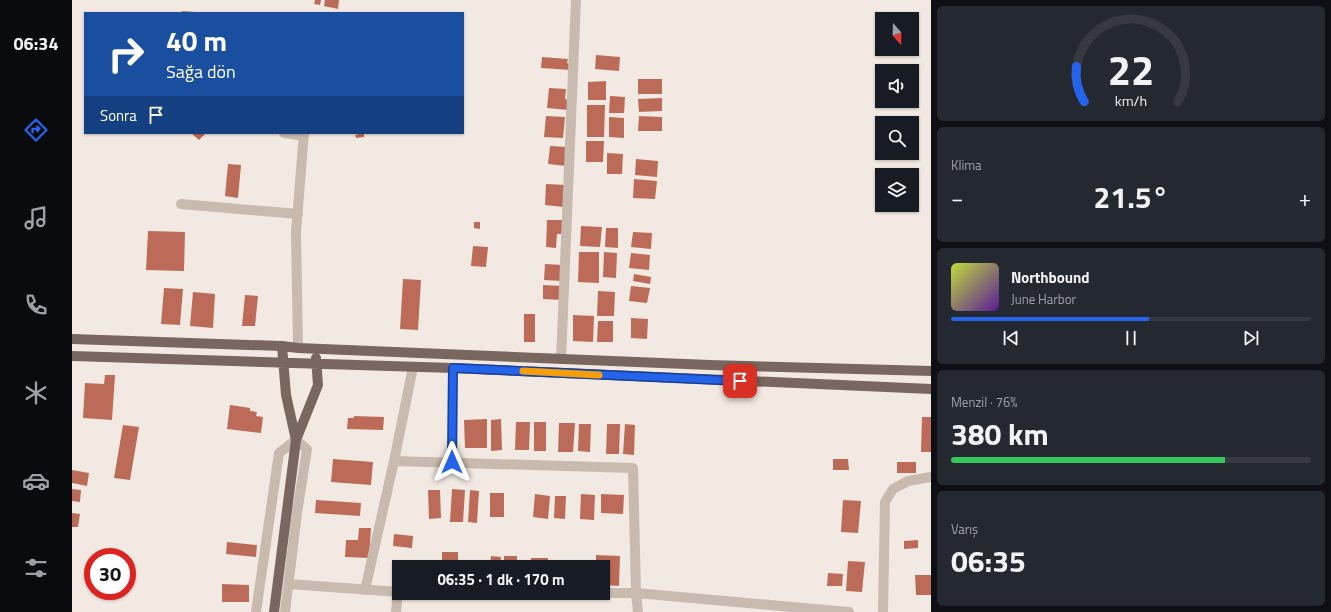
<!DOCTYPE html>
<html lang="tr">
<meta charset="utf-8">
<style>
:root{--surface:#171b24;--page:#242831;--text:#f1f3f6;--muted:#9ea1a6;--line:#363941;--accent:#2563eb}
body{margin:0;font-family:"Titillium Web",sans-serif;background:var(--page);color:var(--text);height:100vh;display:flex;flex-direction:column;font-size:15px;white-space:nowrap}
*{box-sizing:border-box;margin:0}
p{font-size:13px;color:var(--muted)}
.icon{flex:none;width:22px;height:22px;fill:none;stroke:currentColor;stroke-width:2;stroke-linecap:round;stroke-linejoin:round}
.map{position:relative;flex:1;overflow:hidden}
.drawer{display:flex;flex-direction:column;gap:6px;padding:6px;background:#0d0f14;width:400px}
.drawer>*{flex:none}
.hud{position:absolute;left:12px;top:12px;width:380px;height:122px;border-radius:0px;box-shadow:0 1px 3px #0004;background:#1a4fa0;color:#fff;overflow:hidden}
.needle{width:26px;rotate:160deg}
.buttons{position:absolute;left:803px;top:12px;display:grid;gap:8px}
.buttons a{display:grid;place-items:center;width:44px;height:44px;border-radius:0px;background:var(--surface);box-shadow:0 1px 3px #0004;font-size:20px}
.speed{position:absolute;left:12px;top:548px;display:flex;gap:8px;font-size:20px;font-weight:700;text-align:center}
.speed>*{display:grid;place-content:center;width:52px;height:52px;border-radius:50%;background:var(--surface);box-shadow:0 1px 3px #0004;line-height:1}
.speed .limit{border:6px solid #d22;background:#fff;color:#111}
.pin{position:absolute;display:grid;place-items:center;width:34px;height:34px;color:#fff;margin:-17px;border-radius:8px;box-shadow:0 2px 6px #0006}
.me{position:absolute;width:44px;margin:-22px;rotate:0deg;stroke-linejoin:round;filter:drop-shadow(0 0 3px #0008)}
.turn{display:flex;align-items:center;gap:14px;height:84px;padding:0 16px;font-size:18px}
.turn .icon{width:52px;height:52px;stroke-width:2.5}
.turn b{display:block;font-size:28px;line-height:34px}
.then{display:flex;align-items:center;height:38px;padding:0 16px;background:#0003;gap:8px;font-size:15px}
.big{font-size:30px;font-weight:700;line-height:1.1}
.drawer .tile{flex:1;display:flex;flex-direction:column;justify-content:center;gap:6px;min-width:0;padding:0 14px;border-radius:6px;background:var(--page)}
.drawer .dial{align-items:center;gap:0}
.dial svg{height:104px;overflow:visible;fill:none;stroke:var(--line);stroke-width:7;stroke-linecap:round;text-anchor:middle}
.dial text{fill:var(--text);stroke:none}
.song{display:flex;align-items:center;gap:12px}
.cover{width:48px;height:48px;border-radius:6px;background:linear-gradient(135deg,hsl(70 70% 55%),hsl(270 70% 35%))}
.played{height:4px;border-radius:2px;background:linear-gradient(90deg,var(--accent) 55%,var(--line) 55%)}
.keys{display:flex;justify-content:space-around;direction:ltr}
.heat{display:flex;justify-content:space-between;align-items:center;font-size:22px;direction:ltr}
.charge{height:6px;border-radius:3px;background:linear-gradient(90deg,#34c759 76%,var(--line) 0)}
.trip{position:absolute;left:320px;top:560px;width:218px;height:40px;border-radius:0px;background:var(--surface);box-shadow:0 1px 3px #0004;font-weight:700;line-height:40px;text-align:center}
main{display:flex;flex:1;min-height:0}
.tabs{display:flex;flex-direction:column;width:72px;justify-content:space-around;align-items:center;background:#090b0e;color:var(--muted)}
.tabs .icon{width:28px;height:28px}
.tabs .on{color:var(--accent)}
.tabs b{font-size:18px;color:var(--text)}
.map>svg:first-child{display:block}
</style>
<main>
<nav class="tabs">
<b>06:34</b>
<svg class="icon on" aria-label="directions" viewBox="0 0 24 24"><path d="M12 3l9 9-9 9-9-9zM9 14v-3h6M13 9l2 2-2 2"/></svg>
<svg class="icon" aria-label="music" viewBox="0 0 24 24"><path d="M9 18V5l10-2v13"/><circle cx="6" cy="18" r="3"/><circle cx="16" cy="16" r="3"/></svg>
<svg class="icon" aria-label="phone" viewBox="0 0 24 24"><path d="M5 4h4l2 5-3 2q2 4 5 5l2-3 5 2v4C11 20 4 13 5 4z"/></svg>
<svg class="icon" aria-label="climate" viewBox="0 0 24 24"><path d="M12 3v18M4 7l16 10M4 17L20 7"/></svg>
<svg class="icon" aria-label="car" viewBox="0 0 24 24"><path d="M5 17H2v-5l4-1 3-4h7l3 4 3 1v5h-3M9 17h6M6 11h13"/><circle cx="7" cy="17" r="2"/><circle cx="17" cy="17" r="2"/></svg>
<svg class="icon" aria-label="filters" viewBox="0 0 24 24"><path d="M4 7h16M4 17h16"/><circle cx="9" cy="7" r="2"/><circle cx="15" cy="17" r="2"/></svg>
</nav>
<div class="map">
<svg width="859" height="612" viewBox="0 0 859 612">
<rect width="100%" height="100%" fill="#f2eae2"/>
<path fill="#bb6b57" d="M243 0H249L248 5 242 4Z
M253 0H267L266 9 252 6Z
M110 11 122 12V13H110Z
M524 55 548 57 547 71 523 69Z
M470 57 496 59 495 63 500 64 499 70 469 68Z
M566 79H590V94H566Z
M534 81V100H516V82Z
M477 88 494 89 493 99 498 100 497 110 475 108Z
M538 96 553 97 552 113H537Z
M590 98V111L567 112 566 99Z
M515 105H533L532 137H515Z
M474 116 493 117 491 138 472 137Z
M567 116 590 117V131H566Z
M537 117 552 118V138L537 137Z
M119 133H134L127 140Z
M292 133V137L284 138 283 135Z
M514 141H532L531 162H514Z
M478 146 496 147 494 166 476 164Z
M535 153 551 154 550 174H535Z
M564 159 586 161 585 177 563 175Z
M156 164 169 165 166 198 153 196Z
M562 179 585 181 583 199 561 198Z
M474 184 494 185 492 207 473 205Z
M475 220H493L492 234H485L484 248 474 247Z
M402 222H408V229L402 228Z
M509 226 530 227 528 247 508 246Z
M534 228H546V248L533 247Z
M76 231 113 232 112 271 74 270Z
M561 232 580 233 579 249 559 247Z
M401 246 416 247 414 267 399 266Z
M507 252H527V283L506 282Z
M532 252 545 253 544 278 531 277Z
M559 253 578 255 577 270 557 268Z
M473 264 491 265 490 281 472 280Z
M562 274 579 277 578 284 561 281Z
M331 279 349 280 346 330 328 329Z
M471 285 490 286V300L471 299Z
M559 286 578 288 575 303 557 301Z
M92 288 111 289 108 325 89 324Z
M526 291 543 292 542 316H525Z
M121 292 143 294 141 328 118 326Z
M173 295 186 296 183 326H170Z
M452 314H463V342H452Z
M501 315 522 316 521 342 501 341Z
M559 318 576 319 575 339 559 338Z
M526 321H541V342H525Z
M33 375H43L40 420 11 418 13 383 32 384Z
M158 405 178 408V411L185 412 184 416 191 417 189 433 155 429Z
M282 416 312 417 311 430 275 429 276 418H282Z
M850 417H859V452H849Z
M415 419V448H393L392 420Z
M429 419 430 450 419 451V420Z
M444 422H458L457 450H443Z
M462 422H474V451H462Z
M487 423H503L501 452H486Z
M507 424H519L518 452 506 451Z
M535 424H548L547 454H534Z
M553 424 563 425 562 455 551 454Z
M51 425 67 427 58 480 42 478Z
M261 459 301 462 299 485 259 482Z
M761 459H776L777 470H761Z
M825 462H844V473H825Z
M0 470 17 473 15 486 0 483Z
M0 489 9 490 8 502 0 501Z
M380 489 393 490 391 522H378Z
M356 490H368L369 518 357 519Z
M398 490 407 491 405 523 396 522Z
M418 493H432V517H418Z
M463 494 478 496 476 519 461 517Z
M509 494 523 495 522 520 508 519Z
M529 494 552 495 551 514 529 513Z
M483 496H494L493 519 482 518Z
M244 500 289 503 288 516 243 513Z
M771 500 789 501 786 533 769 532Z
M0 513 8 514 6 527H0Z
M287 528H299L297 558 273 557 274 540H286Z
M322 534 341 536 340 548 321 546Z
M846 540V548L832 549V541Z
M155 542 185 545 184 557 154 554Z
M370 552H386V567H370Z
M524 555 548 556 547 586 531 585V567H524Z
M419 556 429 557 428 567H418Z
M432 556H445V567H432Z
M459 558H476L475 567H459Z
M776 561 793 562 790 592 774 591Z
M504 562H520L519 567H504Z
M756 573 771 574 770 586H755Z
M843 575H859V595H844Z
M150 584 177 585V602H150Z"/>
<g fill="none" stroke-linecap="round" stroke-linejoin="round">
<path stroke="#c9baaf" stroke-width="10" d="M212 133 232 136
M109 204 226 214
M226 348 224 232 232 133
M489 359 504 0
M322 461 561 468 564 593 566 612
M380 462 381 368
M217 584 327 592
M293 590 322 461 341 367
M490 593H564L777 612
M184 612 207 453 224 440 235 449 225 513 213 612
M324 612 326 592
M811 612 813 502 821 489 836 481 859 477"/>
<path stroke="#79675f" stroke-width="10" d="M0 339 210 346 226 348 638 365 859 371
M210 346 214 395 224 440
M0 356 381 368 859 389
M202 612 224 440 246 385 244 358"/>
</g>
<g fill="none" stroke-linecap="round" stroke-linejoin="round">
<defs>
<path id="route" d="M380 462 381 368 668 381"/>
</defs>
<use href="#route" stroke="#184099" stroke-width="10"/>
<use href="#route" stroke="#2563eb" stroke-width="7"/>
<path stroke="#f59e0b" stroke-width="7" d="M451 371 527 375"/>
</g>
</svg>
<div class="buttons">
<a><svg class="needle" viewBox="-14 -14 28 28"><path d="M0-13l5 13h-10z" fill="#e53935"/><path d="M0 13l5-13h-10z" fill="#9ea1a6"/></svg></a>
<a><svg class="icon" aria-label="sound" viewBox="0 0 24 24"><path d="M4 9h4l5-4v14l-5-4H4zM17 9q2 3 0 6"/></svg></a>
<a><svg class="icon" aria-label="search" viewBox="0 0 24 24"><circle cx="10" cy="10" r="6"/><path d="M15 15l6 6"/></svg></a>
<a><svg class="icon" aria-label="layers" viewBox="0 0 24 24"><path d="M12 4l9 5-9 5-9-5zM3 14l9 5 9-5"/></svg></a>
</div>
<div class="speed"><div class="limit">30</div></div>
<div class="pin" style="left:668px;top:381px;background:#d93025"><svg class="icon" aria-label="arrive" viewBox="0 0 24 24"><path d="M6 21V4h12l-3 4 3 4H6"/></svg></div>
<svg class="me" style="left:380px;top:462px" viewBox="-20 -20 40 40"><path d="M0-17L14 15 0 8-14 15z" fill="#2563eb" stroke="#fff" stroke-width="4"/></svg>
<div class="trip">06:35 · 1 dk · 170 m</div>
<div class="hud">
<div class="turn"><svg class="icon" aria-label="right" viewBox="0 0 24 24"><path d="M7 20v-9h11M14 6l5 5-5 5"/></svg><div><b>40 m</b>Sağa dön</div></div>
<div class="then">Sonra<svg class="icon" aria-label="arrive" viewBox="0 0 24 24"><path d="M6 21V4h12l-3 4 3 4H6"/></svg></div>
</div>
</div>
<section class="drawer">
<div class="tile dial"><svg viewBox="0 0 100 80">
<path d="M14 69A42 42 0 1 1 86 69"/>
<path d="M14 69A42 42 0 0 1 8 42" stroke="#2563eb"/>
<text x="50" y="56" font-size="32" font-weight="700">22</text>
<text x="50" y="72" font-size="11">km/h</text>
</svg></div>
<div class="tile"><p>Klima</p>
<div class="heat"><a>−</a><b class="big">21.5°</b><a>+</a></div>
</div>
<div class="tile">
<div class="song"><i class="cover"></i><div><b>Northbound</b><p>June Harbor</p></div></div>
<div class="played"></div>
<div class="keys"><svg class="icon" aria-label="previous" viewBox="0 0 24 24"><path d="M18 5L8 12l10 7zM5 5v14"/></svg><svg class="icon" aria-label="pause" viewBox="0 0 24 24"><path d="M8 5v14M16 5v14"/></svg><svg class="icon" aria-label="next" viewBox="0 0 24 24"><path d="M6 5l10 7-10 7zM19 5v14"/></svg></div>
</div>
<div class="tile"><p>Menzil · 76%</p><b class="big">380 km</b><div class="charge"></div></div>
<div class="tile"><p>Varış</p><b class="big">06:35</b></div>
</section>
</main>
